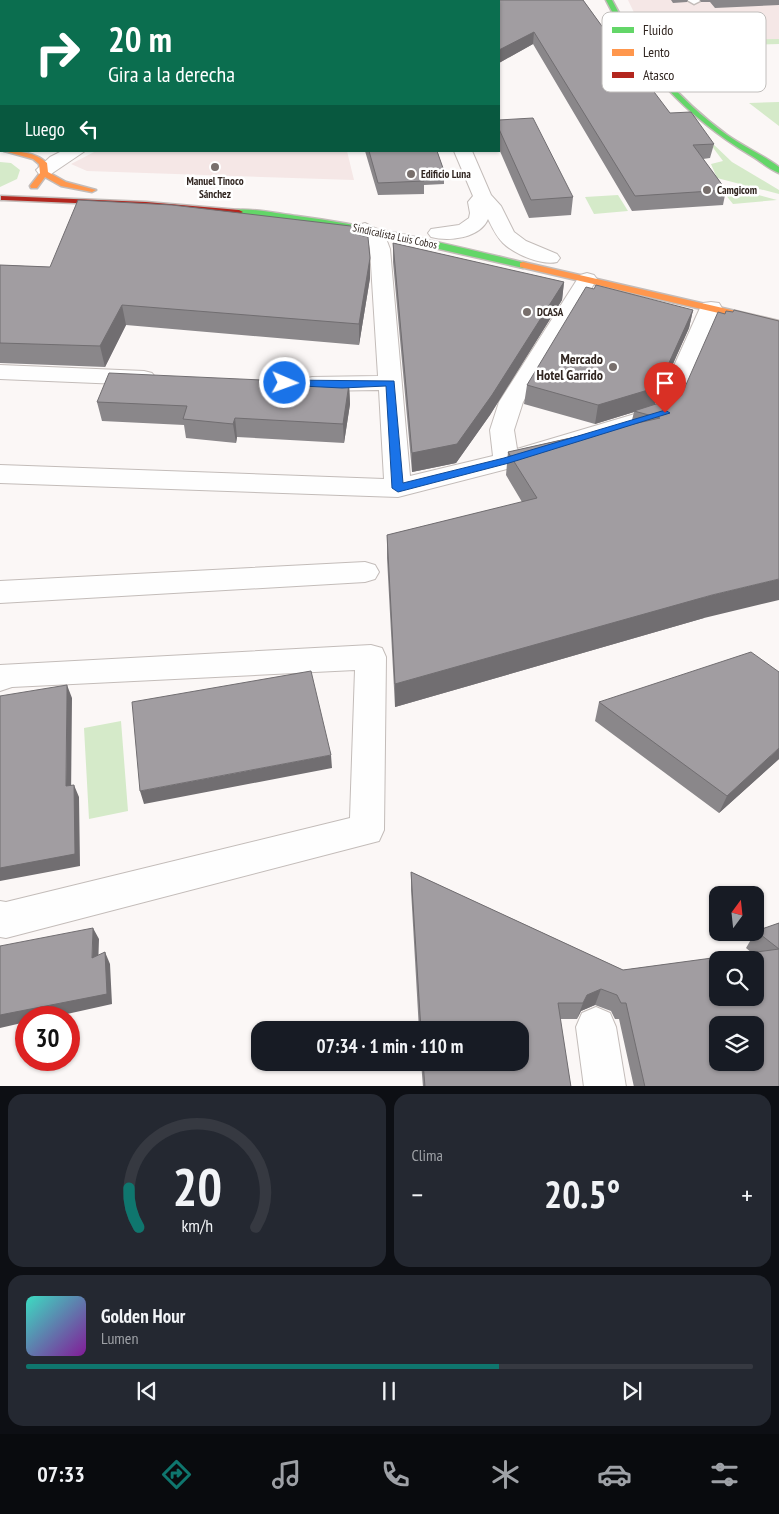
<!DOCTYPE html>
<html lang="es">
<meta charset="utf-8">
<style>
:root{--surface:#171b24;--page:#242831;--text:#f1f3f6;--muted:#9ea1a6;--line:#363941;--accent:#0f766e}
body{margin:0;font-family:"PT Sans Narrow",sans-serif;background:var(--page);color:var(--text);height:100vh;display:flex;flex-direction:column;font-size:19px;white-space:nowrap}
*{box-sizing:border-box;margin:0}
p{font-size:16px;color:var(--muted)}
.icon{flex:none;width:28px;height:28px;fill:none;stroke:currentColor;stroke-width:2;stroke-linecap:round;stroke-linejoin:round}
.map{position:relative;height:1086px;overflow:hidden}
.sheet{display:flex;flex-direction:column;gap:8px;padding:8px;background:#0d0f14;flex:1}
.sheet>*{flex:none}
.hud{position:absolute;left:0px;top:0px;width:500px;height:152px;box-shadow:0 1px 4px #0004;background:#0b6e4f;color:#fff;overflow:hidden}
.needle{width:32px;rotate:15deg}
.fabs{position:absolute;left:709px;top:886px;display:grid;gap:10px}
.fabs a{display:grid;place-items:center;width:55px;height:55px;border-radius:10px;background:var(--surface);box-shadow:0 1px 4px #0004;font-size:25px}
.speed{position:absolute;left:15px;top:1006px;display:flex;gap:10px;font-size:25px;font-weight:700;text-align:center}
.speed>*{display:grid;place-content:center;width:65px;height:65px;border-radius:50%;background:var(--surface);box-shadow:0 1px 4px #0004;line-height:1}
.speed .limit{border:8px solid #d22;background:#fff;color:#111}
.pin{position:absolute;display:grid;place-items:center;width:42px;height:42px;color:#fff;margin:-51px -21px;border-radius:50% 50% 50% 0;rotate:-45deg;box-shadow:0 0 5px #0007}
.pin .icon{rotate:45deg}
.me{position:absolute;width:55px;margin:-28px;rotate:92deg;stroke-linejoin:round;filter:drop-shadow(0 0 4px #0008)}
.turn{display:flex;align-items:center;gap:18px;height:105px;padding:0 25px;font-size:22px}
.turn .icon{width:65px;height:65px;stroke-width:2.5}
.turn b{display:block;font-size:35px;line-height:42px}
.then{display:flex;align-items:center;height:48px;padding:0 25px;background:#0003;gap:10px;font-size:19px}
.big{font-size:38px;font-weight:600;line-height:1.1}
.sheet .card{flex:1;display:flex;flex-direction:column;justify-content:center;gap:8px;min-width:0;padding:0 18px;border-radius:15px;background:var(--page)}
.sheet .dial{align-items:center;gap:0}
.dial svg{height:130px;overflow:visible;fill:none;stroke:var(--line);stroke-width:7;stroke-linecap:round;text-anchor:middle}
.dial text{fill:var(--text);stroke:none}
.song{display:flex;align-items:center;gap:15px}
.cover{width:60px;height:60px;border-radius:8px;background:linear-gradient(135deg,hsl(170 70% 55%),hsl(290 70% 35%))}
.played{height:5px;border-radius:2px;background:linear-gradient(90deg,var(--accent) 65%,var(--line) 65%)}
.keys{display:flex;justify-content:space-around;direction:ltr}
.heat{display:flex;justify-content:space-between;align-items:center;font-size:28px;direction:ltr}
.sheet .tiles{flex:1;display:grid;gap:8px;grid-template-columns:1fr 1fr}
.card:last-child{grid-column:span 2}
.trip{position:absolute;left:251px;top:1021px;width:278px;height:50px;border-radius:15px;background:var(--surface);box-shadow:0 1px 4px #0004;font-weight:600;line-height:50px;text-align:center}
.tabs{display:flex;height:80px;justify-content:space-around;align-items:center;background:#090b0e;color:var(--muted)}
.tabs .icon{width:35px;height:35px}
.tabs .on{color:var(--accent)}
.tabs b{font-size:22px;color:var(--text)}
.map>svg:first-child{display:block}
</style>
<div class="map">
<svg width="779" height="1087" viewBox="0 0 779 1087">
<rect width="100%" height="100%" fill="#fbf7f6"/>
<path fill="#f5e7e6" d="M628 0H779V40L649 44Z
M96 151H347L354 180 87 171 71 164Z"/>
<path fill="#d5eac9" d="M779 39V44L693 47 698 57 663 58 654 45 674 44 672 41Z
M779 102V126L749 103Z
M708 141H710L732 162 779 190V194L717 178 711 164 723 161Z
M0 162 11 163 20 170 17 179 0 187Z
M729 187 777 200 733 204 720 188Z
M618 195 628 211 594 214 585 197Z
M121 721 128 811 89 819 84 728Z"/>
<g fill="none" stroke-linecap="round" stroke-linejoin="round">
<defs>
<path id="lane" d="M687 0H699L700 1 694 4Z
M0 21 1 22V29H0Z"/>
<path id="street" d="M62 151H85L51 174H39L36 170 50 157Z
M454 151H472L491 195 501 206 514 232 526 241 557 254 560 258 557 262C542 266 514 254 503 243 496 236 492 227 488 219 480 238 449 242 431 237L428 233 431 229 459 225 469 218 470 213 468 202 473 196Z
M365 223 384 233 390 249 410 476 493 456 490 430 499 402 580 275 587 273 594 275 597 279 523 402 514 430 517 449 655 408 700 308 703 303 711 302 719 303 722 308 674 418 515 467 398 497 0 483V465L384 479 379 390 312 391 304 389 300 384 304 379 312 377 378 376 370 249 368 240 355 229 358 225Z
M0 365 144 371 152 373 156 378 152 383 144 385 0 379Z
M365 562 375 565 379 572 375 579 365 582 0 603V581Z
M371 645 382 648 386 657 384 830 379 841 6 938 0 937V901L6 902 350 818 355 670 12 687 0 691V665Z
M596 1007 610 1013 616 1027 626 1087H584L576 1027 582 1013Z"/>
<path id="fast" d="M606 0H612C640 55 678 99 727 135 744 147 763 155 779 167V173C769 169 759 160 750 155 687 117 639 66 606 0Z
M236 210C254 208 279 214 297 216 374 226 450 245 526 263L527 265 523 268 346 228 239 214 235 212Z"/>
<path id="slow" d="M4 151C19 151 35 152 47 163L48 172 66 182 96 190 92 192 61 186 45 177 37 188H31L30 186 40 173 39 164 33 159Z
M523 262 779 321V327L520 267V263Z"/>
<path id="jam" d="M1 196 146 202 239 210 243 212 239 214 146 206 4 200H1Z"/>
</defs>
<use href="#lane" stroke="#c3bcb9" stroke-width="3"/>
<use href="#street" stroke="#c3bcb9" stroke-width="2"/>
<use href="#fast" stroke="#c3bcb9" stroke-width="3"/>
<use href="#slow" stroke="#c3bcb9" stroke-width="3"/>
<use href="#jam" stroke="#c3bcb9" stroke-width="3"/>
<use href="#lane" fill="#fefefe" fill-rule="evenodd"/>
<use href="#street" fill="#fefefe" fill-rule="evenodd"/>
<use href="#fast" fill="#63d668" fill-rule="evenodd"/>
<use href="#slow" fill="#ff974d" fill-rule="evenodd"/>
<use href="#jam" fill="#b3261e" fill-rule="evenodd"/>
</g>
<path fill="#8a878a" d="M432 0H583L638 76 670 113 714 144 710 158 703 159 726 190 723 205 632 211 533 44 499 63V1H432Z
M671 0H688L687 2 673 3Z
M700 0H779V5L715 8 710 2H701Z
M1 79V100H0V80Z
M499 120 573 197 571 215 529 218 499 149Z
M365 151H437L444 171V184L424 185V194L378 195Z
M359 235 370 258V278L359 345 126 325 105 367 0 363V265L50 267Z
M393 243 564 282 562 300 490 415 456 463 412 472 393 262Z
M693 310 689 328 655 404 681 396 704 618 395 707 387 558V535L522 502 506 475 508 452 631 424 634 412 595 424 524 404 527 385Z
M349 384 350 404 344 443 237 437 236 443 186 438 184 425 102 421 97 402Z
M599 702 779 759 719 813 595 721Z
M411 872 623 970 752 953 746 948 756 931 779 923V1087H634L619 1019H615L611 1011 595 1005 581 1011 577 1019H560L571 1087H423L421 1062H520V1030H419L411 890Z"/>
<path fill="#716e71" d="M0 0H27L24 1H1V12H0Z
M240 0H270L267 1H237Z
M303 0H320L318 1H303Z
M534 32 533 44 499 63V50Z
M370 258V278L359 345V324Z
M564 282 562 300 490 415 456 463 412 472V453Z
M122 305 126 325 105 367 100 346Z
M693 310 689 328 654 406 634 411V412L595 424 598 405Z
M349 384 350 404 344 443 343 424Z
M235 418 237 437 236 443 233 424Z
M779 579V600L704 618 395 707V684L712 595Z
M67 685 72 698 71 798 66 786Z
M779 748V759L719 813 727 796Z
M331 755 332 768 144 804 140 791Z
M74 785 79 797 80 866 0 881V868Z
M93 928 99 939 98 969 92 958Z
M105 952 110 964 112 1004 49 1018H26V1022L0 1028V1015Z
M601 989 595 1005 581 1011 577 1019 583 1003 587 995Z"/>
<path fill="#a19da1" stroke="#716e71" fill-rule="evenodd" d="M155 0H240L237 1H152Z
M438 0H583L638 76H642L670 113 691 112 714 144 693 145 726 190 635 196 534 32 499 50V1H438Z
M1 79V89L0 88V80Z
M533 118 573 197 531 200 499 129V120Z
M369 151H437L444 171 424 172V181L378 183Z
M78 200 172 205 359 227V235L368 237 370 258 359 324 122 305 100 346 0 343V265L50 267Z
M393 243 564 282 492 395 457 444 412 453Z
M596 285 693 310 658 387 598 405 527 385 586 287 594 289Z
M734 310 779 321V579L712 595 395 684 387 535 537 498 508 452 660 418 634 411 681 396 718 312 725 314 726 311 733 312Z
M109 373 349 384 343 424 235 418 233 424 183 419 187 406 97 402Z
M751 652 779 672V748L727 796 599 702Z
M311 671 331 755 140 791 132 702Z
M67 685 66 786 74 785 75 854 0 868V696Z
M411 872 623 970 779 949V1087H645L626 1003H621L617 995 601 989 587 995 583 1003H558L571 1087H425L423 1062H520V1030H421ZM718 960H755V998H718ZM718 1025H755V1062H718Z
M779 923V949L756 931Z
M93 928 92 958 105 952 107 994 0 1015V946Z"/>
<path fill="#1a73e8" stroke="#114b97" d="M285 380 394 381 403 483 504 458 662 411 665 410 670 413 509 463 398 492 392 488 386 386 342 388 282 385V381Z"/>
<g fill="#786f6c" stroke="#fff" stroke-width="2">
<circle cx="215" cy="167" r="5"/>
<circle cx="411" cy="174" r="5"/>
<circle cx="707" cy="190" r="5"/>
<circle cx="527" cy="312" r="5"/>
<circle cx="613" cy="367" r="5"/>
</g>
<g text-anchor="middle" stroke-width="5" stroke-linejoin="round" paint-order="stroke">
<g font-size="11" font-weight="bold" fill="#312621" stroke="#fff" text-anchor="start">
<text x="421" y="178">Edificio Luna</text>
<text x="215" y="185" text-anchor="middle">Manuel Tinoco<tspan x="215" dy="13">Sánchez</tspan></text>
<text x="717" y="194">Camgicom</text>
<text x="537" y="316">DCASA</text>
</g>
<g font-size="11" fill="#312621" stroke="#fff">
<text transform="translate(395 236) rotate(12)" y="4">Sindicalista Luis Cobos</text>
</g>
<g font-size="14" font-weight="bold" fill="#312621" stroke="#fff" text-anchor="end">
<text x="603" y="364">Mercado<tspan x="603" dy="16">Hotel Garrido</tspan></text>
</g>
</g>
<rect x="602" y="12" width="164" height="80" rx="8" fill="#fff" stroke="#c1bebc" stroke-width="1"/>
<rect x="612" y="27" width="22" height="6" fill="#63d668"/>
<rect x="612" y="49" width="22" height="7" fill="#ff974d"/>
<rect x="612" y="72" width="22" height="6" fill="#b3261e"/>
<g font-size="14" fill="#312621">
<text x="643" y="35">Fluido</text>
<text x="643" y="57">Lento</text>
<text x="643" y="80">Atasco</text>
</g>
</svg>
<div class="fabs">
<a><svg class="needle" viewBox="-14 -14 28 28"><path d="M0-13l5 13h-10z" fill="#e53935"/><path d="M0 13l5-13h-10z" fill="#9ea1a6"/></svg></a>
<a><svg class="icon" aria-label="search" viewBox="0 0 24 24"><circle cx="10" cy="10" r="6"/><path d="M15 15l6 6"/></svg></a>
<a><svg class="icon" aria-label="layers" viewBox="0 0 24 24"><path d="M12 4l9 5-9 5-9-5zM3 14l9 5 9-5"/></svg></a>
</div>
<div class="speed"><div class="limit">30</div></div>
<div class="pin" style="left:665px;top:413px;background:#d93025"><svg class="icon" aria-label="arrive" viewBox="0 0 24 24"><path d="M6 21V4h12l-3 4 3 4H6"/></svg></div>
<svg class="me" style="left:285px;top:383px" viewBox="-20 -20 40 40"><circle r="17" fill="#1a73e8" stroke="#fff" stroke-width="3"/><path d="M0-11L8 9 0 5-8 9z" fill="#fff"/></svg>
<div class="trip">07:34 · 1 min · 110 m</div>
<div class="hud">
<div class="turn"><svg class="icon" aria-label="right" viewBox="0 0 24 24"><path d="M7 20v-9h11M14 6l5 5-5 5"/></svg><div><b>20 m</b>Gira a la derecha</div></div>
<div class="then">Luego<svg class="icon" aria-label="left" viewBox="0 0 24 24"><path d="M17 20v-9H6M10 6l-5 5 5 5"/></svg></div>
</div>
</div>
<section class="sheet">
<div class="tiles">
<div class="card dial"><svg viewBox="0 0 100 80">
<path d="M14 69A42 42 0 1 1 86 69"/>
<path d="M14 69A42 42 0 0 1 8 45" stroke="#0f766e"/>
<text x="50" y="56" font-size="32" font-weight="700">20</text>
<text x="50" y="72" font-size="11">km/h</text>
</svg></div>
<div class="card"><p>Clima</p>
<div class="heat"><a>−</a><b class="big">20.5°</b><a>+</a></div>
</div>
<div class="card">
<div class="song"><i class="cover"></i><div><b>Golden Hour</b><p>Lumen</p></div></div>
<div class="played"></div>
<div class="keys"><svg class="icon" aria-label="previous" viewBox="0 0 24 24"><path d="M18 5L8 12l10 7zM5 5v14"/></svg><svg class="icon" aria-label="pause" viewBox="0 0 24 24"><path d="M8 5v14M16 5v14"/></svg><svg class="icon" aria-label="next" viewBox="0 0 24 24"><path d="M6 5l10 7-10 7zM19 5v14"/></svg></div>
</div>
</div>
</section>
<nav class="tabs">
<b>07:33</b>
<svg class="icon on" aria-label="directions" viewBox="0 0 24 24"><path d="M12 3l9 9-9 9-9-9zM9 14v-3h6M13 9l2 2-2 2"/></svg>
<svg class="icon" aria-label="music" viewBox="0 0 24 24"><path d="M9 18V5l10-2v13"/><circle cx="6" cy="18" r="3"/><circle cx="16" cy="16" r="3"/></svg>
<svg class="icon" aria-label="phone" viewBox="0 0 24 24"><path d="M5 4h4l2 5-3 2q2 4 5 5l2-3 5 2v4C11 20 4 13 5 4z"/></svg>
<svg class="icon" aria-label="climate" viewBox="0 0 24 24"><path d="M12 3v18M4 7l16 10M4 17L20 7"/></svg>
<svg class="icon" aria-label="car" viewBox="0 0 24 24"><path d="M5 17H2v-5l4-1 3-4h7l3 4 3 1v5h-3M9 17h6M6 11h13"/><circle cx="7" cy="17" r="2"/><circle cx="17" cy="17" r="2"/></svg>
<svg class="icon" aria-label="filters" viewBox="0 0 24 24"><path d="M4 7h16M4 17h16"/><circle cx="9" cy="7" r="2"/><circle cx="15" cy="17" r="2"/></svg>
</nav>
